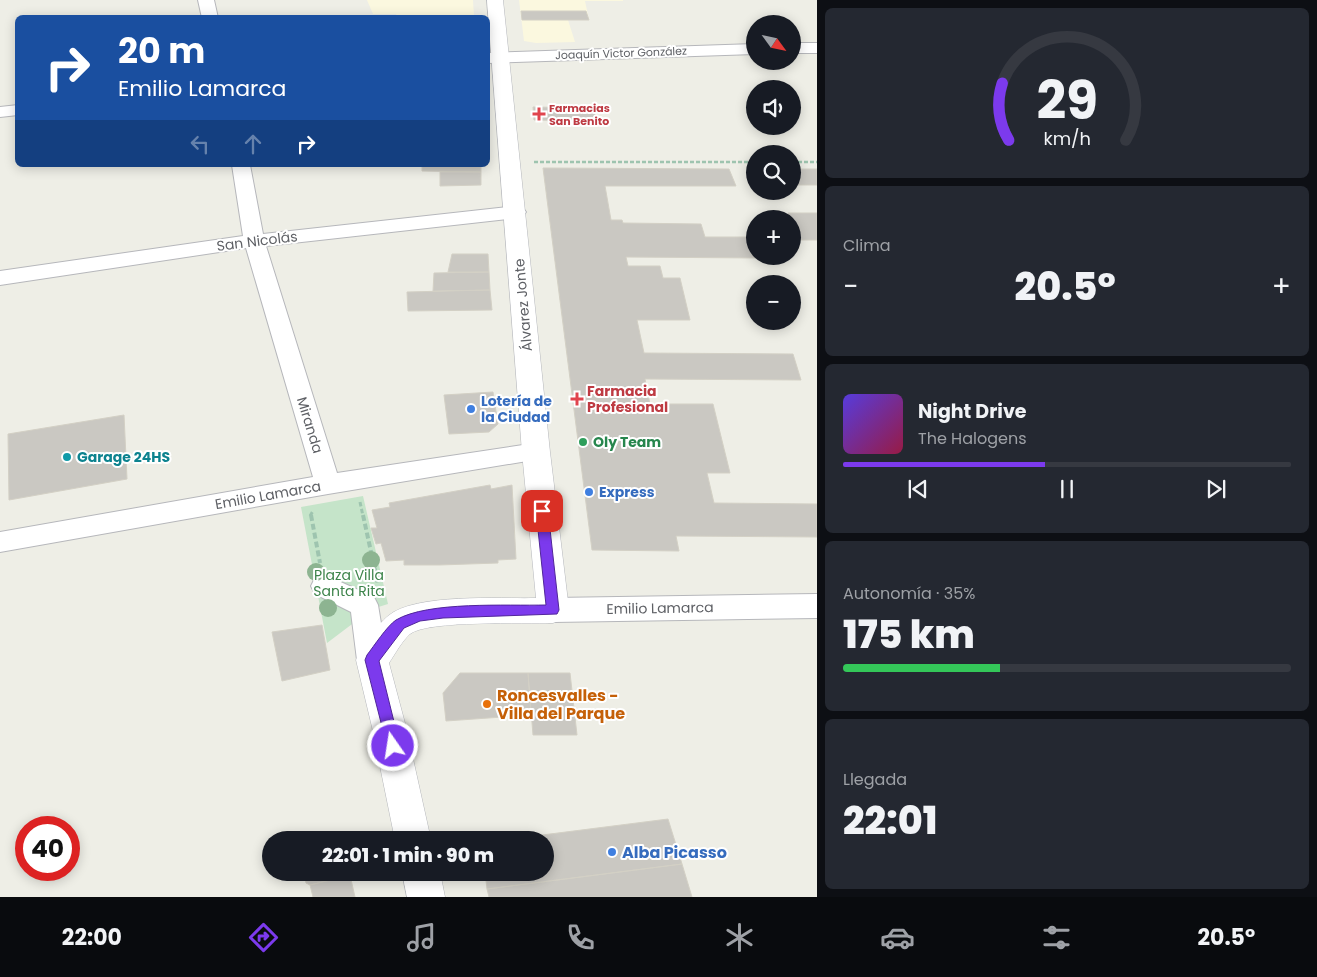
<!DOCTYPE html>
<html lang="es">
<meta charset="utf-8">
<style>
:root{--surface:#171b24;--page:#242831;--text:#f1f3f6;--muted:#9ea1a6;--line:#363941;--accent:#7c3aed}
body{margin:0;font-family:Poppins,sans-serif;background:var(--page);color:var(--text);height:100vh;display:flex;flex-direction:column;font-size:19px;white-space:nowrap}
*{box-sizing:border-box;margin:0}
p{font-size:16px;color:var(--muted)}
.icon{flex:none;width:28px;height:28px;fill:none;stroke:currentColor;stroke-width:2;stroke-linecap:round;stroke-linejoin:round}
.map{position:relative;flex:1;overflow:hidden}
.details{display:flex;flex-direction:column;gap:8px;padding:8px;background:#0d0f14;width:500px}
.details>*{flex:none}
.guide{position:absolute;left:15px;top:15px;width:475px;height:152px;border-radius:8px;box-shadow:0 2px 12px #0003;background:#1a4fa0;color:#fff;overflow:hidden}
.needle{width:32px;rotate:123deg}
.tools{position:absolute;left:746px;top:15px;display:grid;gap:10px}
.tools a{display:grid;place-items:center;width:55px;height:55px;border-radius:50%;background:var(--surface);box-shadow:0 2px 12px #0003;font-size:25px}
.speed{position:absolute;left:15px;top:816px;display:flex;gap:10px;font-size:25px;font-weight:700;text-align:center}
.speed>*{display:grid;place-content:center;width:65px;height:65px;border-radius:50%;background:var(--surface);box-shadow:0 2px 12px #0003;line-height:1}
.speed .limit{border:8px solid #d22;background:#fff;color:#111}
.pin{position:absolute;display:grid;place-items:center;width:42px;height:42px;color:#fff;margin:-21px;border-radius:10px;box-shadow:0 2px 8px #0006}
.me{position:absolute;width:55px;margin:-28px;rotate:347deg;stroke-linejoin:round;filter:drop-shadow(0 0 4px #0008)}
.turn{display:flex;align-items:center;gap:18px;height:105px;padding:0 20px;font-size:22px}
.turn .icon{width:65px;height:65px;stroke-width:2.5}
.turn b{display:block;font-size:35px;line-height:42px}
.lanes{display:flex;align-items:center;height:48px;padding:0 20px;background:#0003;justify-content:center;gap:25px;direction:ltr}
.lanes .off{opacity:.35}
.big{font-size:38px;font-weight:800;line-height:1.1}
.details .card{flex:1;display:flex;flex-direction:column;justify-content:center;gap:8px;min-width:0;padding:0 18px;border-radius:8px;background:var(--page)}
.details .dial{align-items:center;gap:0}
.dial svg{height:130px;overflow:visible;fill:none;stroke:var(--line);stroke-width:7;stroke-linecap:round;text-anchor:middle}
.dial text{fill:var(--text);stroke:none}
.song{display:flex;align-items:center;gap:15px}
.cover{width:60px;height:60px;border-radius:8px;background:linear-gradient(135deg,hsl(250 70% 55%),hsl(340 70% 35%))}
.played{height:5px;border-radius:2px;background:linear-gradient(90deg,var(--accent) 45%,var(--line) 45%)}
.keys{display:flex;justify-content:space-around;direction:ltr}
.heat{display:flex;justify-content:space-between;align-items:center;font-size:28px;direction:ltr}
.charge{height:8px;border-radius:4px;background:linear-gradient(90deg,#34c759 35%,var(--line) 0)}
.trip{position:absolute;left:262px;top:831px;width:292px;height:50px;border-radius:25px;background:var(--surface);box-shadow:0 2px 12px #0003;font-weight:800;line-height:50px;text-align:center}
.tabs{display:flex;height:80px;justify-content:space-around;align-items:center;background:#090b0e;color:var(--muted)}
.tabs .icon{width:35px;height:35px}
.tabs .on{color:var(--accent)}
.tabs b{font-size:22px;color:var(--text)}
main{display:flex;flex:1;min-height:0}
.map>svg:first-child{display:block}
</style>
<main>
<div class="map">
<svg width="817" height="897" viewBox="0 0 817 897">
<rect width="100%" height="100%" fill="#eeeee6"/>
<path fill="#fbf8df" d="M367 0H473L474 17 397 18 396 14H373Z
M519 0H623V1H585L589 20H568L575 42 536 43 524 41Z"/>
<path fill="#c5e4c9" d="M363 496 388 604 372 609 327 643 301 507Z"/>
<path fill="#cac8c2" stroke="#d3d0c5" d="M521 11H586L589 20H522Z
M533 107 594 108 596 121 534 120Z
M422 165H481V172L422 171Z
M543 168 729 169 736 186H605L611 220H622L623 223 701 224 705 237H753L755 256 760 258 626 257 628 266H660L663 278H680L690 320H637L644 353 793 354 801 380 645 379 650 404H713L730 473H707L714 503 817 504V537L676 536 679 551 592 550Z
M792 169H817V185H792Z
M440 172H481V185L440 186Z
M788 213H817V240H798L792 219H790Z
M452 254H488L489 272H448Z
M489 272 490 290 433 291 434 273Z
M490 290 492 310 408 311 407 292Z
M493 392 498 424 489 432 449 434 444 395Z
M124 415 127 479 9 500 8 434Z
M490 485 491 489 512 485 516 559 498 560V563L439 565H404V560L386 561 381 543 376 544 371 528H377L372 510 390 507 389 503Z
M322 625 330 670 282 681 272 632Z
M460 673H528L531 715 446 721 443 693Z
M528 673H570L577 735H533Z
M668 819 682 864 487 889 485 872H546V840H503Z
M682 864 692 897H489L487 889Z
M304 872H350V875L310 885 306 883Z
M350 875 355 897H313L310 885Z"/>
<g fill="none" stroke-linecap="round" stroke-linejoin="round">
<defs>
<path id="street" d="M198 0H214L218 18H202Z
M792 43H817V53H792Z
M755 44V54L488 63V53Z
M18 105V115L0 117V107Z
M232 165H250L263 234 516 206 523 208 526 212 523 216 516 218 266 246 337 473 536 443 545 446 549 452 545 458 328 494 0 552V532L313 477 246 248 0 285V271L243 236Z
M325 575 374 597 378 605 387 660 382 669 372 673 362 669 357 660 351 612 315 594 311 586 315 578Z
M817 594V618L553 622 543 618 539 610 543 602 553 598Z"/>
<path id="secondary" d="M487 0H503L550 452 569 610 564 619 553 623C526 624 427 620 410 634 402 641 395 654 389 663L406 727 431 840H395L372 727 356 660C362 647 377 625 388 616 415 593 500 599 536 598L522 452Z
M402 872H440L445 897H407Z"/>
</defs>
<use href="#street" stroke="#b6b7bb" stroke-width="2"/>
<use href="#secondary" stroke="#b5b7bc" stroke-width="1"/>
<path stroke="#9ec4af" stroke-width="2.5" stroke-dasharray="4 2" stroke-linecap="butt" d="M534 162H755
M792 162H817"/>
<path stroke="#9ec4af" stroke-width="3" stroke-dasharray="4.5 2.5" stroke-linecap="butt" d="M360 502 363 516
M310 516 313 511"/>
<path stroke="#9ec4af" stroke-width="4" stroke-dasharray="6 3" stroke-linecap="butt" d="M311 515 320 563
M363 515 378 584"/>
<use href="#street" fill="#fff" fill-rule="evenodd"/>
<use href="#secondary" fill="#fff" fill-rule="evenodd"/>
</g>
<g fill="#8db491">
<circle cx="371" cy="560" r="9"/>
<circle cx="316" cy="572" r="9"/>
<circle cx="328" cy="608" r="9"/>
</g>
<path fill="#7c3aed" stroke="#51269a" d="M542 507 548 511 559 610 557 614 443 618 420 621 404 628 379 661 400 746 398 750 393 752 388 750 365 660 367 655C374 646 387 626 396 620 428 601 507 606 546 605L536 511Z"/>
<g fill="#e0444e" stroke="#fff" stroke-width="2">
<path d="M536.5 106.5h5v5h5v5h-5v5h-5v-5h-5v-5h5z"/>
<path d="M574.5 391.5h5v5h5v5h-5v5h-5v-5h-5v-5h5z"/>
</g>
<g fill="#3f7fe0" stroke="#fff" stroke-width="2">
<circle cx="471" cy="409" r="5"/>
<circle cx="589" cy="492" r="5"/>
<circle cx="612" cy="852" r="5"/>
</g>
<circle fill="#2e9e5b" stroke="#fff" stroke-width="2" cx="583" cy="442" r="5"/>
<circle fill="#0f9aa8" stroke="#fff" stroke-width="2" cx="67" cy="457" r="5"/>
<circle fill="#e8710a" stroke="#fff" stroke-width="2" cx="487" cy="704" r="5"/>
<g text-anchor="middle" stroke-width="4" stroke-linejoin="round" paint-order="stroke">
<g font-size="11" fill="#5e6065" stroke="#fff">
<text transform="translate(621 53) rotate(-2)" y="4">Joaquín Victor González</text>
</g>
<g font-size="11" font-weight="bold" fill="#be3a42" stroke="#fff" text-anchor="start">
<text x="549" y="112">Farmacias<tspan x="549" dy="13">San Benito</tspan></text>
</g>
<g font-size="14" fill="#5e6065" stroke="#fff">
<text transform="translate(257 241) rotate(-7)" y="5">San Nicolás</text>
<text transform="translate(523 305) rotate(-95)" y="5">Álvarez Jonte</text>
<text transform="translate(310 425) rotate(73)" y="5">Miranda</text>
<text transform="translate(268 495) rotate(-10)" y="5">Emilio Lamarca</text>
<text transform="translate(660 608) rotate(-1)" y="5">Emilio Lamarca</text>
</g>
<g font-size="14" font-weight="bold" fill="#be3a42" stroke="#fff" text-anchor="start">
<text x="587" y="396">Farmacia<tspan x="587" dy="16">Profesional</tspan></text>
</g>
<g font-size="14" font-weight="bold" fill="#366cbe" stroke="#fff" text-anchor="start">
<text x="481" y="406">Lotería de<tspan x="481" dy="16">la Ciudad</tspan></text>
<text x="599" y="497">Express</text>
</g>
<g font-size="14" font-weight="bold" fill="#27864d" stroke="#fff" text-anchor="start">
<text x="593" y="447">Oly Team</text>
</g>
<g font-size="14" font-weight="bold" fill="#0d838f" stroke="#fff" text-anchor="start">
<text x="77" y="462">Garage 24HS</text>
</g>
<g font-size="14" fill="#3e844b" stroke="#fff">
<text x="349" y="580">Plaza Villa<tspan x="349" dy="16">Santa Rita</tspan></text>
</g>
<g font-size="16" font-weight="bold" fill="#c56008" stroke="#fff" text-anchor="start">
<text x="497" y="701">Roncesvalles -<tspan x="497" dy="18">Villa del Parque</tspan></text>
</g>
<g font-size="16" font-weight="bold" fill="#366cbe" stroke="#fff" text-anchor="start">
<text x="622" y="858">Alba Picasso</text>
</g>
</g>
</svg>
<div class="tools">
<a><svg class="needle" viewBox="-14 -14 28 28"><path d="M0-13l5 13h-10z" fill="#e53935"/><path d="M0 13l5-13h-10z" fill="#9ea1a6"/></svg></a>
<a><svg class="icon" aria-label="sound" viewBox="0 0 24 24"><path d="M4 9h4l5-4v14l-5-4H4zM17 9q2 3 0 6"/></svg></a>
<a><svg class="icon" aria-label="search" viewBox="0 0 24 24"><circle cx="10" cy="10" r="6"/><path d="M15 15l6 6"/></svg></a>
<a>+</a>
<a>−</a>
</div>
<div class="speed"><div class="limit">40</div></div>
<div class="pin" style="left:542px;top:511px;background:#d93025"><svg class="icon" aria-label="arrive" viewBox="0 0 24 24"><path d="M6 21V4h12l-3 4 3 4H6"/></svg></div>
<svg class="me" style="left:393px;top:746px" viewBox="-20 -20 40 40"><circle r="17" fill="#7c3aed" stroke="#fff" stroke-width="3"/><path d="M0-11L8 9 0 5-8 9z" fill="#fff"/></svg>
<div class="trip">22:01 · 1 min · 90 m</div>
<div class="guide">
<div class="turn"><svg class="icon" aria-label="right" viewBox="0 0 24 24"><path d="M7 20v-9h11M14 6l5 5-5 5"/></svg><div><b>20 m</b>Emilio Lamarca</div></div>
<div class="lanes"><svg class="icon off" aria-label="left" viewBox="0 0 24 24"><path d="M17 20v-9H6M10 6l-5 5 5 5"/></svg><svg class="icon off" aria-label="ahead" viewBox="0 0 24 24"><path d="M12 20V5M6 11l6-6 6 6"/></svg><svg class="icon" aria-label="right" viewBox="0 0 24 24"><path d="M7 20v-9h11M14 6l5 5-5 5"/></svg></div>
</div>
</div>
<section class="details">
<div class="card dial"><svg viewBox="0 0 100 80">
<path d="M14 69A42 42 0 1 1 86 69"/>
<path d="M14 69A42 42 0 0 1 10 34" stroke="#7c3aed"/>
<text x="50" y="56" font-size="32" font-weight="700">29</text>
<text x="50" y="72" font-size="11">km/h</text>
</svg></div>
<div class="card"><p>Clima</p>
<div class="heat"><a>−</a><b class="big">20.5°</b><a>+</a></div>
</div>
<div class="card">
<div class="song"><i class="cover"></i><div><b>Night Drive</b><p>The Halogens</p></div></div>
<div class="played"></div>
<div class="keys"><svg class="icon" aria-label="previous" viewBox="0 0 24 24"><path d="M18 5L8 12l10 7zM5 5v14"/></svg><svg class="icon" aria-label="pause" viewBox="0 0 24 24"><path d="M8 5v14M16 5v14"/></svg><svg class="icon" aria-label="next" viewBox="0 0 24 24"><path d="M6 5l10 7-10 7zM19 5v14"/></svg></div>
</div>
<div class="card"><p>Autonomía · 35%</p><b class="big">175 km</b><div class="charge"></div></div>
<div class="card"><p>Llegada</p><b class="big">22:01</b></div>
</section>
</main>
<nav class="tabs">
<b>22:00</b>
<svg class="icon on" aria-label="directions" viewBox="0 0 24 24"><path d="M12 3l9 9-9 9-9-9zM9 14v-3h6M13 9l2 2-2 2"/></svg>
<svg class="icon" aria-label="music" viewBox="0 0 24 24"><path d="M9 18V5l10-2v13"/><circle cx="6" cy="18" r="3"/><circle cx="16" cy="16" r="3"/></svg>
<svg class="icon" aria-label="phone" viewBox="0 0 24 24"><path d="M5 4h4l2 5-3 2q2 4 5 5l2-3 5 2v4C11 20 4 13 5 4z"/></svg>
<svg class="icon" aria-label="climate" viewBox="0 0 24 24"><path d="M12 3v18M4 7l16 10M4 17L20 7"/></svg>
<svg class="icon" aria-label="car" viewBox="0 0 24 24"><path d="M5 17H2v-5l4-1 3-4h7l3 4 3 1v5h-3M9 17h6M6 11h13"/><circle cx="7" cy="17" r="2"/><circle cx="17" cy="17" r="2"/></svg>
<svg class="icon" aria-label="filters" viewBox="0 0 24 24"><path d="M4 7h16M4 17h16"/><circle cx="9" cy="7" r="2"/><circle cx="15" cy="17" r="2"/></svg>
<b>20.5°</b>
</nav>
